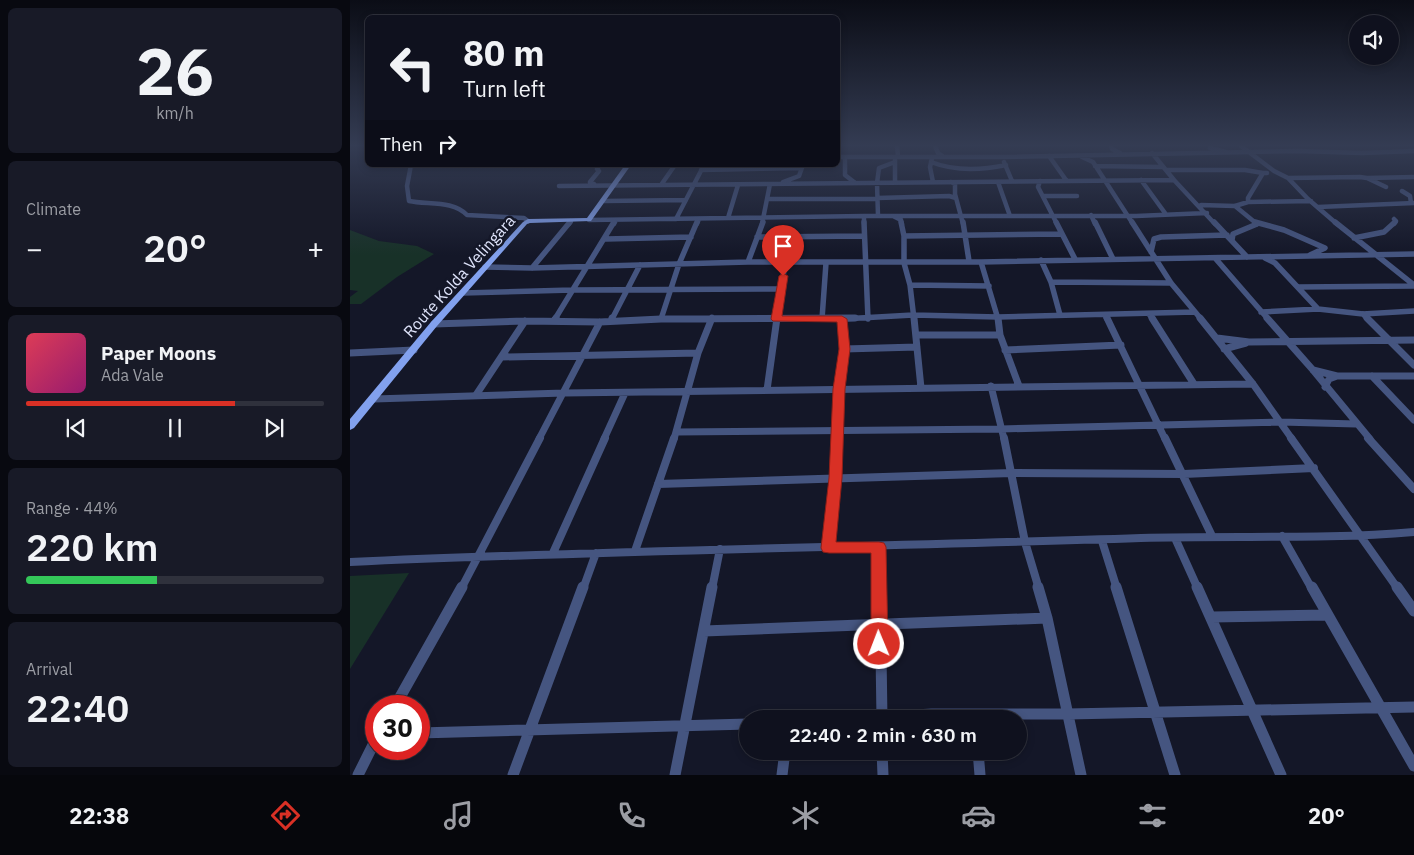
<!DOCTYPE html>
<meta charset="utf-8">
<style>
:root{--surface:#0f111e;--page:#181a27;--text:#f1f3f6;--muted:#9b9da4;--line:#2f313c;--accent:#d93025}
body{margin:0;font-family:"IBM Plex Sans",sans-serif;background:var(--page);color:var(--text);height:100vh;display:flex;flex-direction:column;font-size:19px;white-space:nowrap}
*{box-sizing:border-box;margin:0}
p{font-size:16px;color:var(--muted)}
.icon{flex:none;width:28px;height:28px;fill:none;stroke:currentColor;stroke-width:2;stroke-linecap:round;stroke-linejoin:round}
.map{position:relative;flex:1;overflow:hidden}
.panel{display:flex;flex-direction:column;gap:8px;padding:8px;background:#080910;width:350px}
.panel>*{flex:none}
.top-card{position:absolute;left:15px;top:15px;width:475px;height:152px;border-radius:8px;box-shadow:0 2px 8px #0003,0 0 0 1px var(--line);background:#0f111e;color:var(--text);overflow:hidden}
.tools{position:absolute;left:999px;top:15px;display:grid;gap:10px}
.tools a{display:grid;place-items:center;width:50px;height:50px;border-radius:50%;background:var(--surface);box-shadow:0 2px 8px #0003,0 0 0 1px var(--line);font-size:25px}
.speed{position:absolute;left:15px;top:695px;display:flex;gap:10px;font-size:25px;font-weight:700;text-align:center}
.speed>*{display:grid;place-content:center;width:65px;height:65px;border-radius:50%;background:var(--surface);box-shadow:0 2px 8px #0003,0 0 0 1px var(--line);line-height:1}
.speed .limit{border:8px solid #d22;background:#fff;color:#111}
.pin{position:absolute;display:grid;place-items:center;width:42px;height:42px;color:#fff;margin:-51px -21px;border-radius:50% 50% 50% 0;rotate:-45deg;box-shadow:0 0 5px #0007}
.pin .icon{rotate:45deg}
.me{position:absolute;width:55px;margin:-28px;rotate:359deg;stroke-linejoin:round;filter:drop-shadow(0 0 4px #0008)}
.turn{display:flex;align-items:center;gap:18px;height:105px;padding:0 15px;font-size:22px}
.turn .icon{width:65px;height:65px;stroke-width:2.5}
.turn b{display:block;font-size:35px;line-height:42px}
.then{display:flex;align-items:center;height:48px;padding:0 15px;background:#0003;gap:10px;font-size:19px}
.big{font-size:38px;font-weight:600;line-height:1.1}
.panel .tile{flex:1;display:flex;flex-direction:column;justify-content:center;gap:8px;min-width:0;padding:0 18px;border-radius:8px;background:var(--page)}
.panel .dial{align-items:center;gap:0}
.dial b{font-size:65px;line-height:1}
.song{display:flex;align-items:center;gap:15px}
.cover{width:60px;height:60px;border-radius:8px;background:linear-gradient(135deg,hsl(350 70% 55%),hsl(320 70% 35%))}
.played{height:5px;border-radius:2px;background:linear-gradient(90deg,var(--accent) 70%,var(--line) 70%)}
.keys{display:flex;justify-content:space-around;direction:ltr}
.heat{display:flex;justify-content:space-between;align-items:center;font-size:28px;direction:ltr}
.charge{height:8px;border-radius:4px;background:linear-gradient(90deg,#34c759 44%,var(--line) 0)}
.trip{position:absolute;left:389px;top:710px;width:288px;height:50px;border-radius:25px;background:var(--surface);box-shadow:0 2px 8px #0003,0 0 0 1px var(--line);font-weight:600;line-height:50px;text-align:center}
.dock{display:flex;height:80px;justify-content:space-around;align-items:center;background:#06070c;color:var(--muted)}
.dock .icon{width:35px;height:35px}
.dock .active{color:var(--accent)}
.dock b{font-size:22px;color:var(--text)}
main{display:flex;flex:1;min-height:0}
.map>svg:first-child{display:block}
</style>
<main>
<section class="panel">
<div class="tile dial"><b>26</b><p>km/h</p></div>
<div class="tile"><p>Climate</p>
<div class="heat"><a>−</a><b class="big">20°</b><a>+</a></div>
</div>
<div class="tile">
<div class="song"><i class="cover"></i><div><b>Paper Moons</b><p>Ada Vale</p></div></div>
<div class="played"></div>
<div class="keys"><svg class="icon" aria-label="previous" viewBox="0 0 24 24"><path d="M18 5L8 12l10 7zM5 5v14"/></svg><svg class="icon" aria-label="pause" viewBox="0 0 24 24"><path d="M8 5v14M16 5v14"/></svg><svg class="icon" aria-label="next" viewBox="0 0 24 24"><path d="M6 5l10 7-10 7zM19 5v14"/></svg></div>
</div>
<div class="tile"><p>Range · 44%</p><b class="big">220 km</b><div class="charge"></div></div>
<div class="tile"><p>Arrival</p><b class="big">22:40</b></div>
</section>
<div class="map">
<svg width="1064" height="775" viewBox="0 0 1064 775">
<rect width="100%" height="100%" fill="#141728"/>
<path fill="#183128" d="M0 230 29 241 67 246 84 254 47 277 11 304H0V297L8 291 0 290Z
M59 573 0 669V576Z"/>
<g fill="none" stroke-linecap="round" stroke-linejoin="round">
<path stroke="#455580" stroke-width="4.5" d="M547 146 548 156
M585 146 588 153 594 157
M761 146 762 149 770 153
M891 146 924 171 938 178
M860 148 876 152
M802 153 824 180 865 224
M699 156 716 180
M488 157H652L949 151 1012 153 1064 151
M495 157V175L504 182
M732 157 743 162 783 224
M582 158 580 167 583 182
M545 160V182
M581 162C604 171 632 170 656 165
M654 162 662 181
M61 165 57 186 59 201C78 205 103 200 117 215L174 218 178 221
M745 166 813 167
M351 170 452 168
M816 170H895L913 173
M1017 178 1064 177
M791 180 815 213
M690 181 688 187 707 224
M433 182 449 176 453 165
M601 182 605 184V194L613 224
M648 182 660 216
M244 184 240 182 249 171 247 169 250 165
M311 185 325 165
M209 186 824 180
M1052 191 1060 196 1061 203
M693 196H727
M527 198 599 196 606 198
M418 199H527
M254 201 336 200
M898 202V198L913 173H917
M851 205 885 206 898 202 961 201
M885 206 907 224
M968 207 1064 203
M741 215 745 224
M528 216 527 183 529 168 545 162
M543 216 551 220 552 224
M378 218 388 185
M326 219 354 165
M1044 219 1046 221 1044 224
M239 220 514 216H786L857 213
M219 224 221 221
M264 224 266 220
M347 224 349 219
M412 224 420 184
M514 224V216
M987 224 958 199 938 178 1010 177 1017 178 1036 187"/>
<path stroke="#455580" stroke-width="5.5" d="M514 222 518 319
M551 222 554 236V263L560 285 564 319
M613 222 619 261
M706 222 725 259
M745 222 763 259
M782 222 821 283 851 319
M864 222 897 257
M905 222 934 230 975 248 960 255
M985 222 1064 285
M554 236 712 234
M407 237 513 236
M1004 238 1034 232 1045 222
M256 239 341 237
M882 240 883 234 907 224
M801 252 804 239 811 237 877 235
M865 258 918 319
M915 258 925 263 968 309
M691 260 701 282 710 315
M398 262 413 222
M631 262 648 319
M135 267 182 268 398 262H631L1064 254
M182 268 220 222
M701 282 821 283
M560 285 639 286
M949 287 1064 286
M113 293 222 290 431 289
M911 312 968 309 1013 314 1064 311
M799 314 803 319
M1013 314 1018 319
M755 315 757 319
M205 319 264 222
M262 319 290 265
M301 319H492L563 315 648 317 845 312
M311 319 329 264 347 222
M427 319 435 263
M472 319 476 263"/>
<path stroke="#455580" stroke-width="7" d="M564 318 571 388
M648 318 650 335 669 386
M757 318 815 439
M802 318 844 384
M850 318 903 384 942 439
M917 318 963 370 1020 439
M1017 318 1064 365
M204 321 206 318
M261 321 262 318
M84 324 175 321 250 322 311 319 505 318
M566 335H650
M867 338 899 342 1064 340
M494 349 567 347
M874 349 896 343
M655 350 771 345
M0 353 64 350
M152 357 348 353
M963 370 987 376
M1022 376 1064 420
M641 386 654 439
M975 387 979 379 987 376H1064
M417 390 427 318
M126 395 175 321
M24 399 214 393 903 384
M326 432 651 429 931 422 1006 424
M189 439 250 322
M254 439 275 393
M324 439 348 353 362 318
M487 439C489 399 495 359 492 319"/>
<path stroke="#455580" stroke-width="8" d="M654 438 675 542 689 589
M815 438 862 536
M941 438 1048 589
M1018 438 1064 489
M308 484 662 473 834 474 964 468
M932 536 962 589
M825 538 848 589
M752 541 767 589
M529 547 530 589
M479 548 487 438
M285 551 324 438
M203 553 255 438
M0 562C264 550 528 547 791 538 882 535 973 540 1064 532
M111 589 190 438
M233 589 246 553
M362 589 370 549"/>
<path stroke="#455580" stroke-width="11" d="M530 587 532 719
M688 587 697 618 731 775
M766 587 825 775
M847 587 931 775
M962 587 1064 766
M1047 587 1064 611
M862 617 976 615
M354 631 697 618
M45 706 112 587
M498 719 582 714H718L1064 707
M69 733 398 724
M532 751 533 775
M628 751 630 775
M8 775 26 739
M163 775 233 587
M325 775 362 587
M432 775 435 751"/>
<path fill="#82a1ee" fill-rule="evenodd" d="M275 165H281L241 221 180 223 177 224 87 326 4 428 0 430V419L81 322 173 222 178 219 237 218Z"/>
</g>
<linearGradient id="sky" x2="0" y2="1"><stop stop-color="#0b0d16"/><stop offset="0.57" stop-color="#343c53"/><stop offset="1" stop-color="#343c53" stop-opacity="0"/></linearGradient>
<rect width="1064" height="255" fill="url(#sky)"/>
<path fill="#d93025" stroke="#8d1f18" d="M433 273 438 276 432 316H492L497 319 500 349 495 389 492 478 486 542H529L534 543 536 547 538 644 535 649 529 651 523 649 521 644V553H479L473 552 471 548 479 478 483 389 489 349 487 322 423 321 421 319 429 276Z"/>
<g text-anchor="middle" stroke-width="5" stroke-linejoin="round" paint-order="stroke">
<g font-size="16" fill="#dfe4fb" stroke="#141728">
<text transform="translate(109 276) rotate(-48)" y="6">Route Kolda Velingara</text>
</g>
</g>
</svg>
<div class="tools">
<a><svg class="icon" aria-label="sound" viewBox="0 0 24 24"><path d="M4 9h4l5-4v14l-5-4H4zM17 9q2 3 0 6"/></svg></a>
</div>
<div class="speed"><div class="limit">30</div></div>
<div class="pin" style="left:433px;top:276px;background:#d93025"><svg class="icon" aria-label="arrive" viewBox="0 0 24 24"><path d="M6 21V4h12l-3 4 3 4H6"/></svg></div>
<svg class="me" style="left:529px;top:644px" viewBox="-20 -20 40 40"><circle r="17" fill="#d93025" stroke="#fff" stroke-width="3"/><path d="M0-11L8 9 0 5-8 9z" fill="#fff"/></svg>
<div class="trip">22:40 · 2 min · 630 m</div>
<div class="top-card">
<div class="turn"><svg class="icon" aria-label="left" viewBox="0 0 24 24"><path d="M17 20v-9H6M10 6l-5 5 5 5"/></svg><div><b>80 m</b>Turn left</div></div>
<div class="then">Then<svg class="icon" aria-label="right" viewBox="0 0 24 24"><path d="M7 20v-9h11M14 6l5 5-5 5"/></svg></div>
</div>
</div>
</main>
<nav class="dock">
<b>22:38</b>
<svg class="icon active" aria-label="directions" viewBox="0 0 24 24"><path d="M12 3l9 9-9 9-9-9zM9 14v-3h6M13 9l2 2-2 2"/></svg>
<svg class="icon" aria-label="music" viewBox="0 0 24 24"><path d="M9 18V5l10-2v13"/><circle cx="6" cy="18" r="3"/><circle cx="16" cy="16" r="3"/></svg>
<svg class="icon" aria-label="phone" viewBox="0 0 24 24"><path d="M5 4h4l2 5-3 2q2 4 5 5l2-3 5 2v4C11 20 4 13 5 4z"/></svg>
<svg class="icon" aria-label="climate" viewBox="0 0 24 24"><path d="M12 3v18M4 7l16 10M4 17L20 7"/></svg>
<svg class="icon" aria-label="car" viewBox="0 0 24 24"><path d="M5 17H2v-5l4-1 3-4h7l3 4 3 1v5h-3M9 17h6M6 11h13"/><circle cx="7" cy="17" r="2"/><circle cx="17" cy="17" r="2"/></svg>
<svg class="icon" aria-label="filters" viewBox="0 0 24 24"><path d="M4 7h16M4 17h16"/><circle cx="9" cy="7" r="2"/><circle cx="15" cy="17" r="2"/></svg>
<b>20°</b>
</nav>
